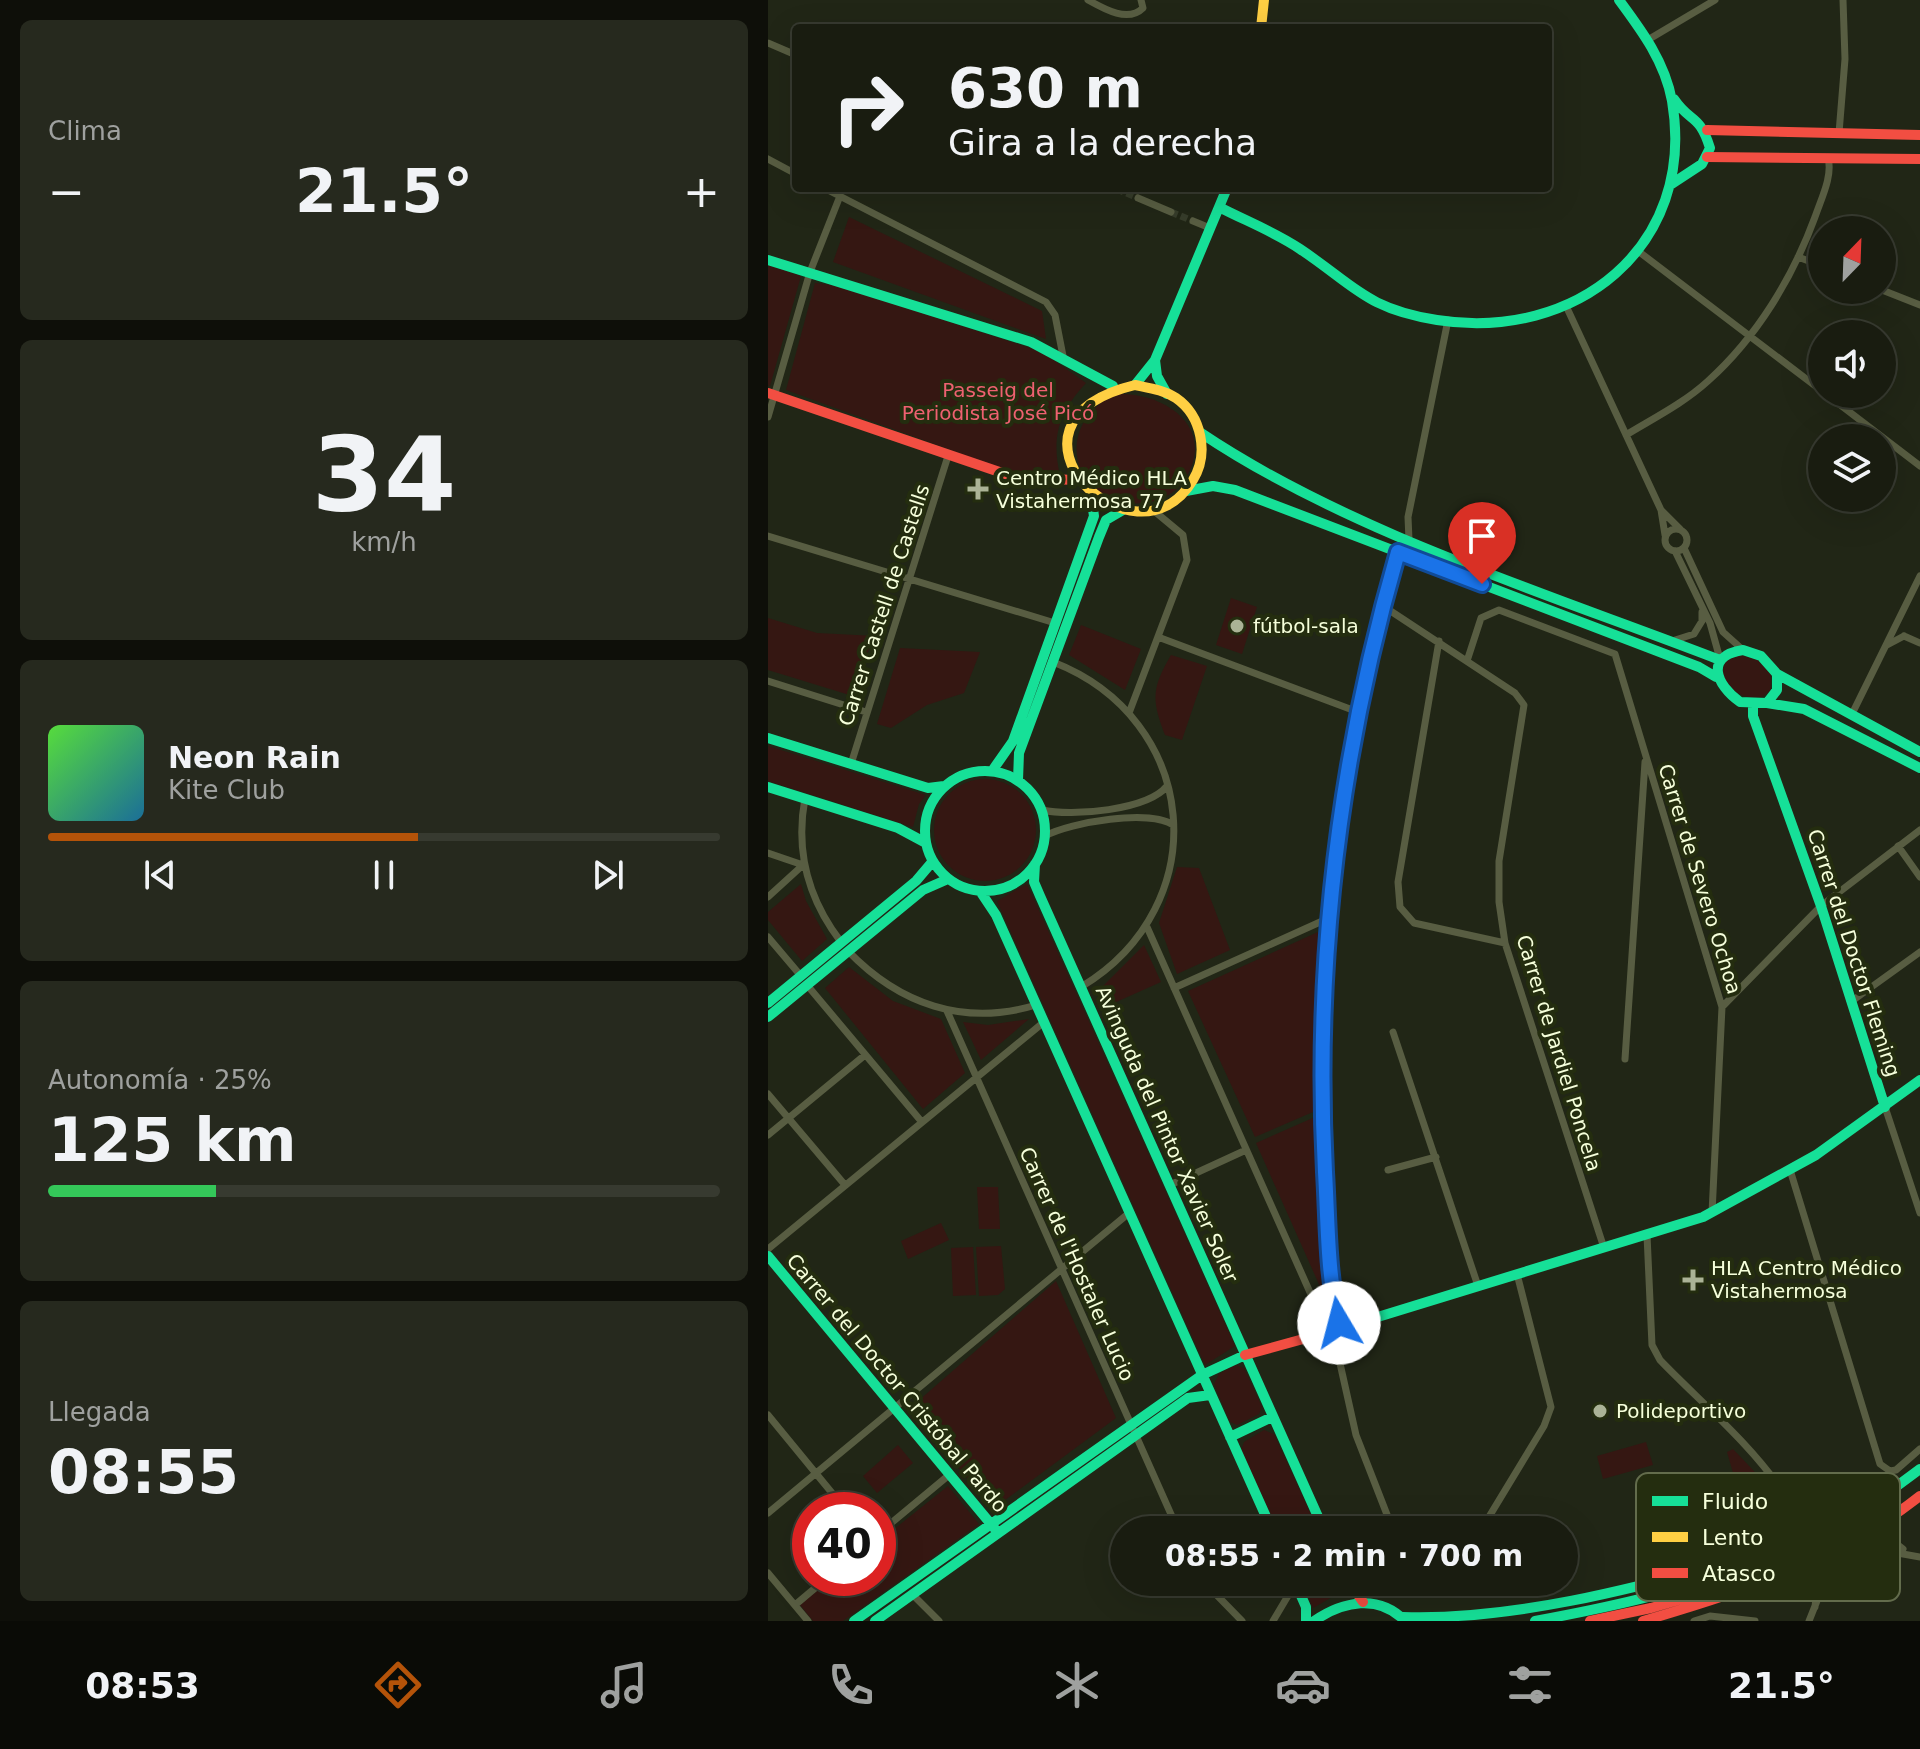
<!DOCTYPE html>
<html lang="es">
<meta charset="utf-8">
<style>
:root{--surface:#191c10;--page:#26291e;--text:#f1f3f6;--muted:#9fa19f;--line:#373a30;--accent:#b45309}
body{margin:0;font-family:"DejaVu Sans",sans-serif;background:var(--page);color:var(--text);height:100vh;display:flex;flex-direction:column;font-size:30px;white-space:nowrap}
*{box-sizing:border-box;margin:0}
p{font-size:26px;color:var(--muted)}
.icon{flex:none;width:44px;height:44px;fill:none;stroke:currentColor;stroke-width:2;stroke-linecap:round;stroke-linejoin:round}
.map{position:relative;flex:1;overflow:hidden}
.panel{display:flex;flex-direction:column;gap:20px;padding:20px;background:#0e0f09;width:768px}
.panel>*{flex:none}
.hud{position:absolute;left:24px;top:24px;width:760px;height:168px;border-radius:8px;box-shadow:0 8px 32px #0002,0 0 0 2px var(--line);background:#191c10;color:var(--text);overflow:hidden}
.needle{width:52px;rotate:23deg}
.buttons{position:absolute;left:1040px;top:216px;display:grid;gap:16px}
.buttons a{display:grid;place-items:center;width:88px;height:88px;border-radius:50%;background:var(--surface);box-shadow:0 8px 32px #0002,0 0 0 2px var(--line);font-size:40px}
.speed{position:absolute;left:24px;top:1492px;display:flex;gap:16px;font-size:40px;font-weight:700;text-align:center}
.speed>*{display:grid;place-content:center;width:104px;height:104px;border-radius:50%;background:var(--surface);box-shadow:0 8px 32px #0002,0 0 0 2px var(--line);line-height:1}
.speed .limit{border:12px solid #d22;background:#fff;color:#111}
.pin{position:absolute;display:grid;place-items:center;width:68px;height:68px;color:#fff;margin:-82px -34px;border-radius:50% 50% 50% 0;rotate:-45deg;box-shadow:0 0 8px #0007}
.pin .icon{rotate:45deg}
.me{position:absolute;width:88px;margin:-44px;rotate:352deg;stroke-linejoin:round;filter:drop-shadow(0 0 6px #0008)}
.turn{display:flex;align-items:center;gap:28px;height:168px;padding:0 24px;font-size:36px}
.turn .icon{width:104px;height:104px;stroke-width:2.5}
.turn b{display:block;font-size:56px;line-height:68px}
.big{font-size:60px;font-weight:700;line-height:1.1}
.panel .widget{flex:1;display:flex;flex-direction:column;justify-content:center;gap:12px;min-width:0;padding:0 28px;border-radius:12px;background:var(--page)}
.panel .dial{align-items:center;gap:0}
.dial b{font-size:104px;line-height:1}
.song{display:flex;align-items:center;gap:24px}
.cover{width:96px;height:96px;border-radius:12px;background:linear-gradient(135deg,hsl(110 70% 55%),hsl(200 70% 35%))}
.played{height:8px;border-radius:4px;background:linear-gradient(90deg,var(--accent) 55%,var(--line) 55%)}
.keys{display:flex;justify-content:space-around;direction:ltr}
.heat{display:flex;justify-content:space-between;align-items:center;font-size:44px;direction:ltr}
.charge{height:12px;border-radius:6px;background:linear-gradient(90deg,#34c759 25%,var(--line) 0)}
.trip{position:absolute;left:342px;top:1516px;width:468px;height:80px;border-radius:40px;background:var(--surface);box-shadow:0 8px 32px #0002,0 0 0 2px var(--line);font-weight:700;line-height:80px;text-align:center}
.dock{display:flex;height:128px;justify-content:space-around;align-items:center;background:#0a0b06;color:var(--muted)}
.dock .icon{width:56px;height:56px}
.dock .current{color:var(--accent)}
.dock b{font-size:36px;color:var(--text)}
main{display:flex;flex:1;min-height:0}
.map>svg:first-child{display:block}
</style>
<main>
<section class="panel">
<div class="widget"><p>Clima</p>
<div class="heat"><a>−</a><b class="big">21.5°</b><a>+</a></div>
</div>
<div class="widget dial"><b>34</b><p>km/h</p></div>
<div class="widget">
<div class="song"><i class="cover"></i><div><b>Neon Rain</b><p>Kite Club</p></div></div>
<div class="played"></div>
<div class="keys"><svg class="icon" aria-label="previous" viewBox="0 0 24 24"><path d="M18 5L8 12l10 7zM5 5v14"/></svg><svg class="icon" aria-label="pause" viewBox="0 0 24 24"><path d="M8 5v14M16 5v14"/></svg><svg class="icon" aria-label="next" viewBox="0 0 24 24"><path d="M6 5l10 7-10 7zM19 5v14"/></svg></div>
</div>
<div class="widget"><p>Autonomía · 25%</p><b class="big">125 km</b><div class="charge"></div></div>
<div class="widget"><p>Llegada</p><b class="big">08:55</b></div>
</section>
<div class="map">
<svg width="1152" height="1621" viewBox="0 0 1152 1621">
<rect width="100%" height="100%" fill="#212616"/>
<path fill="#351712" d="M81 217 274 311 278 339 65 262Z
M0 265 33 276 2 386 0 385Z
M47 283 70 286 274 352 318 383C291 412 283 437 292 475L246 473 18 390Z
M351 394C396 393 447 426 419 476 401 509 350 512 324 486 293 454 312 406 351 394Z
M463 598 489 607 474 654 448 645Z
M0 618 49 633 108 636 95 661 88 697 0 670Z
M313 625 373 649 357 690 301 655Z
M132 648 212 652 196 693 159 705 123 728 109 724Z
M403 655 439 666 414 740 397 735C383 699 384 688 403 655Z
M973 655 990 660 1003 674V690L994 697C976 701 961 690 954 673L958 660Z
M0 746 158 795 151 804 145 827 0 781Z
M166 830a51 51 0 1 1 102 0a51 51 0 1 1-102 0Z
M409 867 431 868 462 950 409 974 391 923Z
M33 884 38 901 59 939 34 961 0 920V912Z
M259 884 467 1346 437 1365 229 901Z
M550 932 545 1112 487 1137 420 991Z
M376 945 393 982 337 1007 330 991Z
M81 967 125 1001 173 1019 197 1073 155 1109 57 988Z
M261 1019 213 1060 195 1022 220 1025Z
M547 1117 554 1291 488 1143Z
M209 1187H230L232 1229H211Z
M173 1223 181 1240 140 1259 133 1241Z
M233 1246 237 1289 230 1295 211 1296 208 1247Z
M205 1247 208 1295 185 1296 183 1248Z
M288 1281 348 1418 225 1509 141 1409Z
M467 1365 476 1368 494 1407 491 1414 469 1425 462 1422 446 1384 451 1374Z
M496 1430 506 1434 550 1530H510L473 1450 476 1442Z
M878 1442 885 1465 835 1479 829 1456Z
M130 1445 145 1463 109 1493 95 1476Z
M965 1449 1002 1488 1024 1524 1014 1531 1017 1535 903 1567 900 1560 919 1555 915 1540 941 1532 938 1519 953 1514 950 1504 972 1497 959 1452Z
M180 1486 211 1524 75 1621H45L32 1605 65 1578H110V1542Z
M534 1582H574L578 1589 545 1608Z"/>
<g fill="none" stroke-linecap="round" stroke-linejoin="round">
<path stroke="#363c2a" stroke-width="7" stroke-dasharray="7 3.5" stroke-linecap="butt" d="M349 189 370 198
M403 212 425 221"/>
<path stroke="#585d42" stroke-width="7" d="M320 0C336 9 360 23 375 8L373 0
M883 38 947 0
M0 43 28 55
M1071 133 1077 59 1075 0
M0 159 28 174
M56 188 278 302 287 315 295 356
M346 188 349 189
M370 198 403 212
M425 221 442 228
M870 251 1054 391
M1030 257 1054 266
M1114 290 1152 305
M799 308 893 510
M1058 394 1152 466
M0 417 42 272 72 196
M858 435C886 418 916 403 940 381 989 337 1025 277 1047 217 1053 199 1065 176 1060 158
M897 540a11 11 0 1 1 22 0a11 11 0 1 1-22 0Z
M897 535 893 510 912 529
M0 536 287 623
M641 540 640 517 680 320
M916 548 955 632 975 650
M907 551 942 623 952 659
M615 606 747 693 756 705 731 861V902L737 943 836 1248
M1136 636 1152 643
M390 637 590 712
M671 641 630 882 632 907 646 923 737 943
M904 641 926 634 934 621V612
M1119 645 1136 636
M699 661 713 618 731 610 847 654 954 1007 944 1213
M285 662C432 719 449 905 313 987
M0 681 98 712
M361 713 419 560 415 535 385 510
M1084 714 1152 576
M83 764 180 456
M37 798C27 852 40 899 73 942
M274 810C304 817 380 810 399 786
M277 836C303 822 382 809 405 825
M1130 846 1152 877
M0 853 35 865 0 897
M379 927 557 1326
M0 937 33 976
M80 951C131 1004 196 1027 268 1005
M39 985 153 1121
M406 988 561 918
M1084 1001 1152 952
M954 1007 1053 906 1152 830
M179 1011 410 1530
M625 1032 710 1286
M857 1059 877 762
M0 1094 77 1185
M1117 1107 1152 1213
M0 1135 97 1055
M620 1170 668 1157
M1023 1173 1112 1464 1122 1471 1128 1470 1152 1449
M404 1184 478 1150
M879 1235 884 1345 892 1360C955 1426 1061 1504 1047 1607
M0 1249 276 1022
M571 1337 569 1350 588 1435 625 1530
M0 1415 78 1510
M0 1513 361 1213
M1121 1522V1538L1135 1549
M713 1530 776 1426 783 1407 749 1274
M110 1534 181 1475
M1085 1545 1152 1557
M0 1573 40 1621
M436 1582 474 1621
M145 1595 171 1621
M27 1605 59 1578
M505 1621 527 1584
M926 1621 942 1616 987 1621
M1041 1621 1068 1553"/>
<path stroke="#16e098" stroke-width="10" d="M902 185 934 164 942 148C931 113 923 124 906 99
M451 207C478 221 507 232 532 249 586 285 598 309 669 320 807 342 929 247 904 101 897 62 874 31 851 0
M0 260 263 342 345 386
M387 360 389 376 399 394
M367 385 387 360 459 188
M433 433C582 533 784 595 952 660
M418 491 445 486 467 490 931 667 948 677
M975 650 993 656 1009 674V690L999 703 972 702C948 685 936 656 975 650Z
M1009 674 1152 752
M999 703 1036 709 1152 768
M985 705V716L1053 906 1117 1107
M0 738 160 788 176 786
M157 831a60 60 0 1 1 120 0a60 60 0 1 1-120 0Z
M224 771 245 741 326 516 323 496
M250 780 251 753 331 537 338 520 355 510
M0 787 130 828 158 843
M267 864 266 882 272 896 556 1530
M212 891 228 915 504 1530
M560 948C567 814 596 682 630 552
M0 1003 148 881 165 861
M0 1017 155 890 180 879
M0 1256 227 1529
M556 1330a9 9 0 1 1 18 0a9 9 0 1 1-18 0Z
M574 1328 935 1217 1048 1155 1152 1080
M434 1375 477 1355
M462 1437 504 1417
M527 1582 538 1607V1621
M635 1617C759 1621 895 1580 1014 1549
M86 1621 434 1375
M107 1621 420 1398 442 1395
M546 1621C575 1601 611 1594 637 1621
M767 1621C914 1594 1032 1562 1152 1469"/>
<path stroke="#ffcf43" stroke-width="10" d="M493 28 496 0
M367 385C381 388 396 390 408 398 434 416 441 454 425 480 367 577 210 423 367 385Z
M560 948C553 1064 547 1210 571 1323"/>
<path stroke="#f24e42" stroke-width="10" d="M939 130 1152 135
M939 157 1152 159
M0 393 249 478 309 480
M477 1355 557 1333
M581 1582 595 1602
M822 1621 883 1608 1003 1573
M875 1621C975 1592 1070 1561 1152 1496"/>
</g>
<g fill="none" stroke-linecap="round" stroke-linejoin="round">
<defs>
<path id="route" d="M571 1323C559 1274 560 1221 557 1172 546 963 572 753 630 552L714 584"/>
</defs>
<use href="#route" stroke="#114b97" stroke-width="20"/>
<use href="#route" stroke="#1a73e8" stroke-width="14"/>
</g>
<g fill="#abb396" stroke="#242d0f" stroke-width="3">
<path d="M206 477h8v8h8v8h-8v8h-8v-8h-8v-8h8z"/>
<circle cx="469" cy="626" r="8"/>
<path d="M921 1268h8v8h8v8h-8v8h-8v-8h-8v-8h8z"/>
<circle cx="832" cy="1411" r="8"/>
</g>
<g text-anchor="middle" stroke-width="8" stroke-linejoin="round" paint-order="stroke">
<g font-size="20" fill="#ee6171" stroke="#242d0f">
<text x="230" y="397">Passeig del<tspan x="230" dy="23">Periodista José Picó</tspan></text>
</g>
<g font-size="20" fill="#f6ffdb" stroke="#242d0f" text-anchor="start">
<text x="228" y="485">Centro Médico HLA<tspan x="228" dy="23">Vistahermosa 77</tspan></text>
<text x="485" y="633">fútbol-sala</text>
<text x="943" y="1275">HLA Centro Médico<tspan x="943" dy="23">Vistahermosa</tspan></text>
<text x="848" y="1418">Polideportivo</text>
</g>
<g font-size="20" fill="#f6ffdb" stroke="#242d0f">
<text transform="translate(116 605) rotate(-72)" y="7">Carrer Castell de Castells</text>
<text transform="translate(932 879) rotate(73)" y="7">Carrer de Severo Ochoa</text>
<text transform="translate(1086 953) rotate(72)" y="7">Carrer del Doctor Fleming</text>
<text transform="translate(791 1053) rotate(73)" y="7">Carrer de Jardiel Poncela</text>
<text transform="translate(399 1134) rotate(66)" y="7">Avinguda del Pintor Xavier Soler</text>
<text transform="translate(309 1264) rotate(66)" y="7">Carrer de l'Hostaler Lucio</text>
<text transform="translate(129 1383) rotate(50)" y="7">Carrer del Doctor Cristóbal Pardo</text>
</g>
</g>
<rect x="868" y="1473" width="264" height="128" rx="12" fill="#242d0f" stroke="#636c4c" stroke-width="2"/>
<rect x="884" y="1496" width="36" height="10" fill="#16e098"/>
<rect x="884" y="1532" width="36" height="10" fill="#ffcf43"/>
<rect x="884" y="1568" width="36" height="10" fill="#f24e42"/>
<g font-size="22" fill="#f6ffdb">
<text x="934" y="1509">Fluido</text>
<text x="934" y="1545">Lento</text>
<text x="934" y="1581">Atasco</text>
</g>
</svg>
<div class="buttons">
<a><svg class="needle" viewBox="-14 -14 28 28"><path d="M0-13l5 13h-10z" fill="#e53935"/><path d="M0 13l5-13h-10z" fill="#9fa19f"/></svg></a>
<a><svg class="icon" aria-label="sound" viewBox="0 0 24 24"><path d="M4 9h4l5-4v14l-5-4H4zM17 9q2 3 0 6"/></svg></a>
<a><svg class="icon" aria-label="layers" viewBox="0 0 24 24"><path d="M12 4l9 5-9 5-9-5zM3 14l9 5 9-5"/></svg></a>
</div>
<div class="speed"><div class="limit">40</div></div>
<div class="pin" style="left:714px;top:584px;background:#d93025"><svg class="icon" aria-label="arrive" viewBox="0 0 24 24"><path d="M6 21V4h12l-3 4 3 4H6"/></svg></div>
<svg class="me" style="left:571px;top:1323px" viewBox="-20 -20 40 40"><circle r="19" fill="#fff"/><path d="M0-13L10 11 0 6-10 11z" fill="#1a73e8"/></svg>
<div class="trip">08:55 · 2 min · 700 m</div>
<div class="hud">
<div class="turn"><svg class="icon" aria-label="right" viewBox="0 0 24 24"><path d="M7 20v-9h11M14 6l5 5-5 5"/></svg><div><b>630 m</b>Gira a la derecha</div></div>
</div>
</div>
</main>
<nav class="dock">
<b>08:53</b>
<svg class="icon current" aria-label="directions" viewBox="0 0 24 24"><path d="M12 3l9 9-9 9-9-9zM9 14v-3h6M13 9l2 2-2 2"/></svg>
<svg class="icon" aria-label="music" viewBox="0 0 24 24"><path d="M9 18V5l10-2v13"/><circle cx="6" cy="18" r="3"/><circle cx="16" cy="16" r="3"/></svg>
<svg class="icon" aria-label="phone" viewBox="0 0 24 24"><path d="M5 4h4l2 5-3 2q2 4 5 5l2-3 5 2v4C11 20 4 13 5 4z"/></svg>
<svg class="icon" aria-label="climate" viewBox="0 0 24 24"><path d="M12 3v18M4 7l16 10M4 17L20 7"/></svg>
<svg class="icon" aria-label="car" viewBox="0 0 24 24"><path d="M5 17H2v-5l4-1 3-4h7l3 4 3 1v5h-3M9 17h6M6 11h13"/><circle cx="7" cy="17" r="2"/><circle cx="17" cy="17" r="2"/></svg>
<svg class="icon" aria-label="filters" viewBox="0 0 24 24"><path d="M4 7h16M4 17h16"/><circle cx="9" cy="7" r="2"/><circle cx="15" cy="17" r="2"/></svg>
<b>21.5°</b>
</nav>
